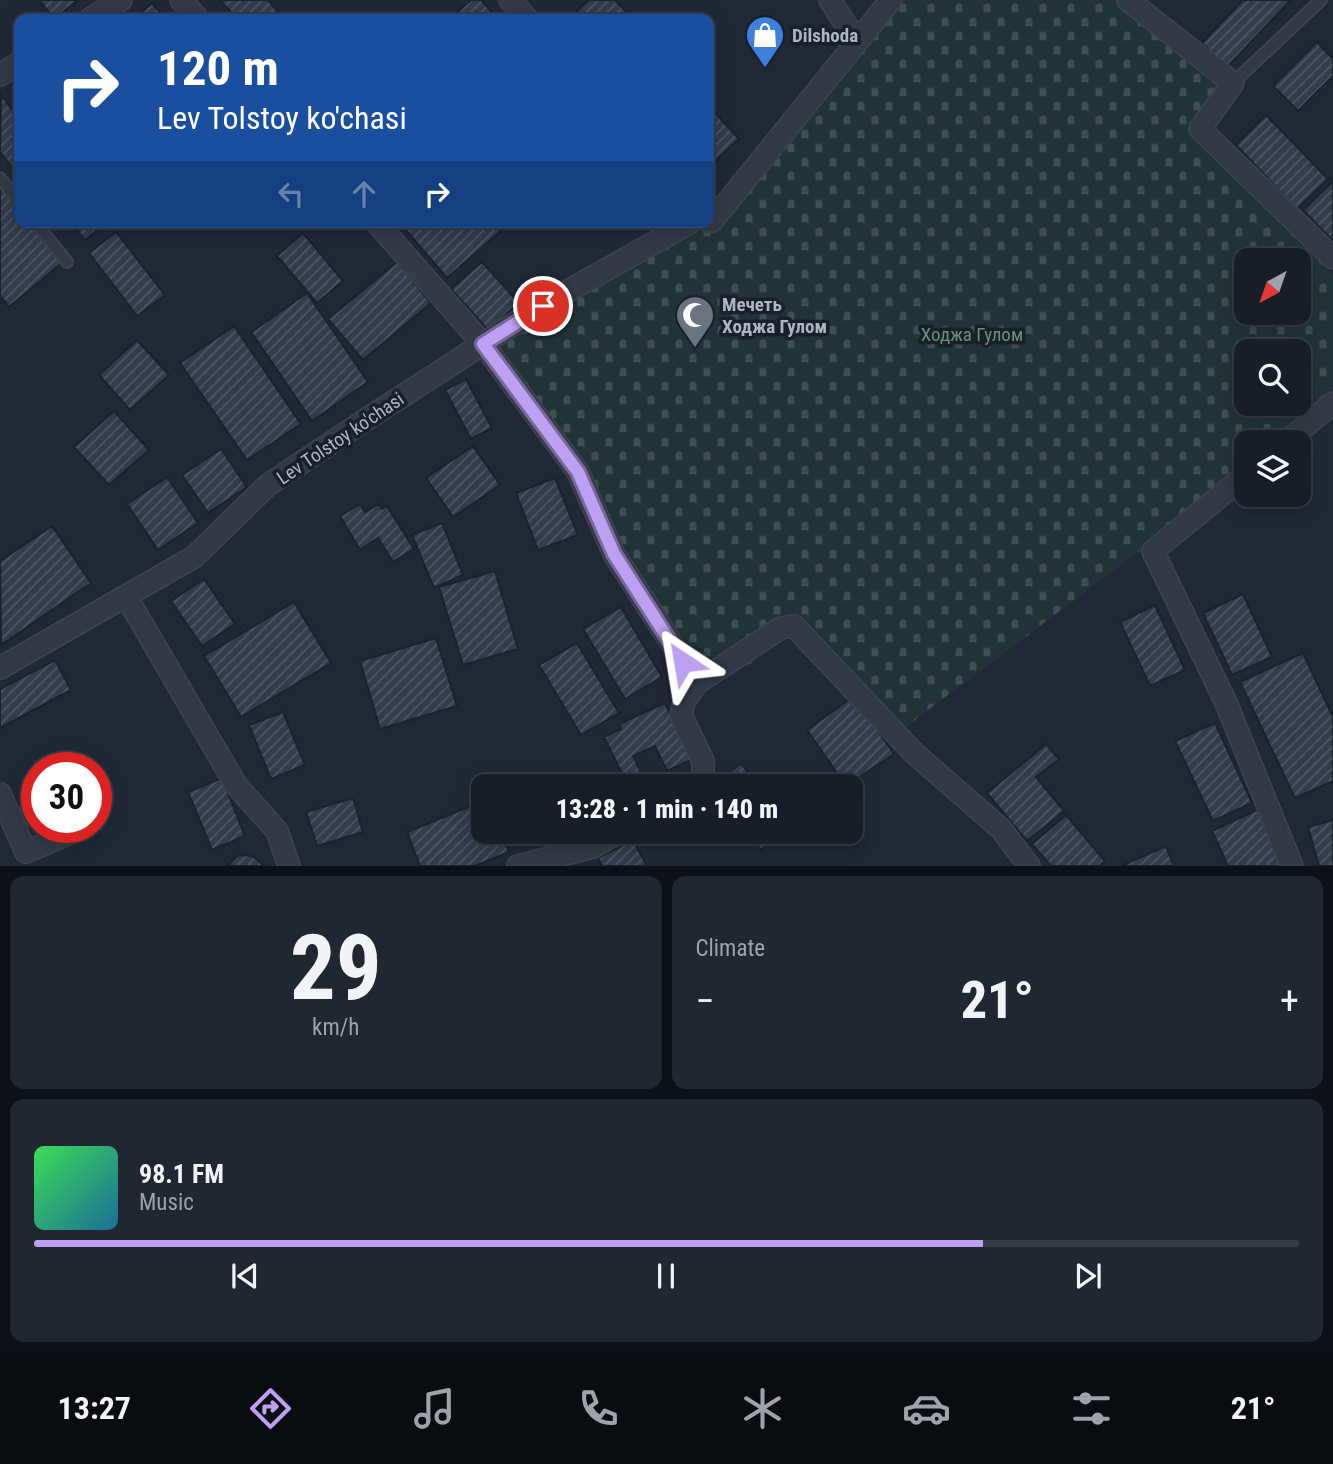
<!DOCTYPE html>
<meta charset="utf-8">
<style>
:root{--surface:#181e28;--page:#212730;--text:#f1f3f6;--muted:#9fa2a8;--line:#363c45;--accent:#bca0f2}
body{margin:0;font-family:"Roboto Condensed",sans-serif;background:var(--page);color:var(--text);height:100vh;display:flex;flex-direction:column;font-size:26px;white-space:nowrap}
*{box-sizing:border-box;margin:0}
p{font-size:23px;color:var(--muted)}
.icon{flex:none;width:38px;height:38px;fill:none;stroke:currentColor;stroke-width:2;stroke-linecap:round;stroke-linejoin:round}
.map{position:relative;height:866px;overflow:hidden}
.drawer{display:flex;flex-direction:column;gap:10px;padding:10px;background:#0d1016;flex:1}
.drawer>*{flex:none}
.hud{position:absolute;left:14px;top:14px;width:700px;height:214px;border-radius:14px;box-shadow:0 4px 18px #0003,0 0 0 2px var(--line);background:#1a4fa0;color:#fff;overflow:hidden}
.needle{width:46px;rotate:220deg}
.controls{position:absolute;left:1234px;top:248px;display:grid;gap:14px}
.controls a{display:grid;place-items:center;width:77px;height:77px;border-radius:14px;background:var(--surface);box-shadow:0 4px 18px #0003,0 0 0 2px var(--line);font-size:35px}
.speed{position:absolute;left:21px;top:752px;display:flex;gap:14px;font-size:35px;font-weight:700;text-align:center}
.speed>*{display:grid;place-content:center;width:91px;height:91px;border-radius:50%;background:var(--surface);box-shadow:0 4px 18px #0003,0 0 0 2px var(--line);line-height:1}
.speed .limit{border:10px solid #d22;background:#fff;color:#111}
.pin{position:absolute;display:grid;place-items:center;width:60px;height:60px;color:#fff;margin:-30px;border:4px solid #fff;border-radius:50%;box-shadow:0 2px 7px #0007}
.me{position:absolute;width:77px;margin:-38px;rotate:327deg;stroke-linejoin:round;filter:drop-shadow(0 0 5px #0008)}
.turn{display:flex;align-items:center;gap:24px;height:147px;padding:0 28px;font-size:32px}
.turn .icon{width:91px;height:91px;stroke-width:2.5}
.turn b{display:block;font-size:49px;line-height:60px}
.lanes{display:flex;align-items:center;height:66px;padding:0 28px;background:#0003;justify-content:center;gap:35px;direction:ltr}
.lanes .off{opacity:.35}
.big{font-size:52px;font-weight:800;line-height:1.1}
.drawer .widget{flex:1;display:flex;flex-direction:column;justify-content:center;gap:10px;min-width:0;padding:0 24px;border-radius:14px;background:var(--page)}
.drawer .dial{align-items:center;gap:0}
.dial b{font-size:91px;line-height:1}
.song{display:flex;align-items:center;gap:21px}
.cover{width:84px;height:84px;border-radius:10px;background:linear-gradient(135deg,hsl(130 70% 55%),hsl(200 70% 35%))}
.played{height:7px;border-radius:4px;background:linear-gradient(90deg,var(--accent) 75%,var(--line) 75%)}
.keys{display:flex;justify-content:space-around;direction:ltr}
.heat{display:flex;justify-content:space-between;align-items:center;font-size:38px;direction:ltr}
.drawer .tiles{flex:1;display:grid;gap:10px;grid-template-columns:1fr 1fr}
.widget:last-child{grid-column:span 2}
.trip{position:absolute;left:471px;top:774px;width:392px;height:70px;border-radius:14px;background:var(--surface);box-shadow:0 4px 18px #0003,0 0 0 2px var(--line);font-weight:800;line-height:70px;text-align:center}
.tabs{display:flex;height:112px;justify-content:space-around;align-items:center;background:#0a0c10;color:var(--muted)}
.tabs .icon{width:49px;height:49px}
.tabs .on{color:var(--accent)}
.tabs b{font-size:32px;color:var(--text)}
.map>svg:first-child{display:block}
</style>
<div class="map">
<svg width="1333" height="866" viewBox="0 0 1333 866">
<defs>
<pattern id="cemetery-stones" width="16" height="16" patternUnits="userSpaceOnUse" patternTransform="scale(1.75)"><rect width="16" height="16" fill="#223337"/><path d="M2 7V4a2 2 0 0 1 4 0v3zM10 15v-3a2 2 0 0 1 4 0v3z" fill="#3f4e52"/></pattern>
<pattern id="building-hatch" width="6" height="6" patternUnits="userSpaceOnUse" patternTransform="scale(1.75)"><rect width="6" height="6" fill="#323c4d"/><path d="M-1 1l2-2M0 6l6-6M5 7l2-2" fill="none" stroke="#4d5665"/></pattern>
</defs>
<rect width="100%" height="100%" fill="#202836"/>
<path fill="url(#cemetery-stones)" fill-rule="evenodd" d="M884 0H1128L1233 83 1200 129 1333 276V396L1279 443H1246V471L899 732 794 618 753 663 697 683 565 453 483 344 609 268 712 221ZM1246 261H1298V313H1246ZM1246 352H1298V404H1246Z"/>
<path fill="url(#building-hatch)" stroke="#1b212d" stroke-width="2" d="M39 0H78L54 19Z
M220 0H268L284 19H237Z
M471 0H481L498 19H450Z
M589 0H615L633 19H584L577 11Z
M1243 0H1291L1227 67 1202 43Z
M152 3 166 19H134Z
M1317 42 1333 59V76L1298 111 1273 86Z
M1 95 19 119V176L0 152Z
M709 106 739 139 713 163 709 158Z
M1266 115 1328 179 1297 209 1236 145Z
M1333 181V241L1303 210Z
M0 187 19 211V222H29L62 263 9 307 0 296Z
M71 222H107L85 240Z
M399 222H511L447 278Z
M116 232 165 295 137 316 89 253Z
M303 233 343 281 317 303 277 256Z
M397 262 431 303 363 360 328 319Z
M482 262 519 303 488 330 451 289Z
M307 293 368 382 312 421 251 332Z
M234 326 301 424 247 460 180 363Z
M137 340 169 375 130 410 99 375Z
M466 379 492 428 471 439 445 390Z
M114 411 149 450 109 485 74 447Z
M473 446 500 485 453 517 426 478Z
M221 449 247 487 208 513 182 475Z
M167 477 198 523 158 550 127 504Z
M555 478 578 535 538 550 516 493Z
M360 504 365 512 379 504 382 509 387 506 414 549 393 562 378 538 360 550 340 516Z
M442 523 463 575 434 588 412 535Z
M52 526 91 583 1 645 0 561Z
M495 571 518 649 463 665 439 587Z
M204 579 235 624 202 646 171 601Z
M1243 594 1272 657 1232 675 1203 613Z
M294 602 331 663 241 717 204 656Z
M1155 605 1185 670 1150 686 1120 622Z
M621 607 662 677 625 699 583 629Z
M436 638 457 706 380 729 360 661Z
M577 643 619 713 581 735 539 665Z
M1303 653 1333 717V781L1295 798 1240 682Z
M55 660 71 690 0 728V689Z
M854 696 894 754 846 786 807 730Z
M665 703 693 759 667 771 655 746 633 756 642 774 626 782 604 737 621 729 619 724Z
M283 712 305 765 271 779 249 725Z
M1215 723 1252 803 1213 821 1175 741Z
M1046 744 1059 759 1036 777 1064 811 1027 841 987 793Z
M741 763 758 786H712Z
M222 778 245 836 212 850 188 792Z
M37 798V825L26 830 16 807Z
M353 798 363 832 317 846 306 812Z
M483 801V831H501L509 852 475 866H420L407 832Z
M1259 809 1285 866H1228L1212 831Z
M1066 815 1105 861 1099 866H1051L1032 844Z
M1333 820V866H1319L1308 827Z
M515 831H542L543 832 519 842Z
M746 831H785L761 850Z
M633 840 647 866H602L598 858Z
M1166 846 1174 866H1121Z
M245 855 253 856 264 866H227L237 856Z"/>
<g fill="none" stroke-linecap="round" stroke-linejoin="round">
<defs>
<path id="lane" d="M1233 83 1321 0
M0 178 19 202
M35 222 67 262"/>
<path id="street" d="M181 0 198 19
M510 0 527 19
M830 0 857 42
M1128 0 1233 83 1200 129 1333 258
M90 19 121 0
M0 75 19 63
M709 221H712L891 0
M376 222 483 344 578 472 614 554 697 683
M1285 443 1333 403
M1246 475 1153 551 1227 705 1292 866
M126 596 236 785 277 831 289 866
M0 668 194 557 268 485 370 417 543 305 691 222
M695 786 703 777V761L681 715 684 702 697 683 781 628 794 626 914 753 1001 829 1029 866
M0 794 26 852 71 833
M518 866 593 847 621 831"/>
</defs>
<use href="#lane" stroke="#3d4350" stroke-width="14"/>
<use href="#street" stroke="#3d4350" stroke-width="24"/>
<use href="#lane" stroke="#333a46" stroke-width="10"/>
<use href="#street" stroke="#333a46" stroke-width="21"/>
</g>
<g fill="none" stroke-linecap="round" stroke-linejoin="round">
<defs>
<path id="route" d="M543 306 483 344 578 472 614 554 683 662"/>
</defs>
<use href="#route" stroke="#7a689d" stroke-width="18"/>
<use href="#route" stroke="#bca0f2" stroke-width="12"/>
</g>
<defs>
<symbol id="shop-pin" viewBox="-11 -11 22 30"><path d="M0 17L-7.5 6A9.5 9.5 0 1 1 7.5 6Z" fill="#3f7fe0" stroke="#191f2b"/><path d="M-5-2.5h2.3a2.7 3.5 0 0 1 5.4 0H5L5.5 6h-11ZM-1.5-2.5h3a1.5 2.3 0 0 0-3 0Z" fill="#fff"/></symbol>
<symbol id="mosque-pin" viewBox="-11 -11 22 30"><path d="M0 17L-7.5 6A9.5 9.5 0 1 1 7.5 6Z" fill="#6b7280" stroke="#191f2b"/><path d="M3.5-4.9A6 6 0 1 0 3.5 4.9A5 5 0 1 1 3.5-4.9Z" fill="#fff"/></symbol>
</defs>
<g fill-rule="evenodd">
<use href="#shop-pin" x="743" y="13" width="44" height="60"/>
<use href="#mosque-pin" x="673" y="293" width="44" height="60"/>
</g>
<g text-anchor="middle" stroke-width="7" stroke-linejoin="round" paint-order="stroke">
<g font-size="19" font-weight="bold" fill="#adb5c3" stroke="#191f2b" text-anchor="start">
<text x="792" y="42">Dilshoda</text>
<text x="722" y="311">Мечеть<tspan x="722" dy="22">Ходжа Гулом</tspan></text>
</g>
<g font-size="19" fill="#669373" stroke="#191f2b">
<text x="972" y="341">Ходжа Гулом</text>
</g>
<g font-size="19" fill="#adb5c3" stroke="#191f2b">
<text transform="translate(340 438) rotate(-34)" y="7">Lev Tolstoy ko'chasi</text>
</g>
</g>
</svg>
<div class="controls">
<a><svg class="needle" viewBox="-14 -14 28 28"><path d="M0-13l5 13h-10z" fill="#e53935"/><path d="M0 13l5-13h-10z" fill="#9fa2a8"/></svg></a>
<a><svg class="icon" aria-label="search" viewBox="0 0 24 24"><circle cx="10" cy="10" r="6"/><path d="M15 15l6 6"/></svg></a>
<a><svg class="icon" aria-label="layers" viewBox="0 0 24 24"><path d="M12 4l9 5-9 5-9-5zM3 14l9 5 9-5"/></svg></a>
</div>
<div class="speed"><div class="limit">30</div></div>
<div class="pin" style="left:543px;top:306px;background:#d93025"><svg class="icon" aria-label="arrive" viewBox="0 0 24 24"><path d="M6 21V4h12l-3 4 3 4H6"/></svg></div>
<svg class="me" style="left:683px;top:662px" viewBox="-20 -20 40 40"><path d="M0-17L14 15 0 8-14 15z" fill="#bca0f2" stroke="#fff" stroke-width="4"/></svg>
<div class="trip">13:28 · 1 min · 140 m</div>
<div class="hud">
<div class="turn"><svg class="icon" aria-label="right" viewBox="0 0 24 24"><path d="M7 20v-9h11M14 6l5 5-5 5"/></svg><div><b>120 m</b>Lev Tolstoy ko'chasi</div></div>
<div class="lanes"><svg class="icon off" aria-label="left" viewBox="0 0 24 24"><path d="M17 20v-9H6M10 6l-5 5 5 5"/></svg><svg class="icon off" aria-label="ahead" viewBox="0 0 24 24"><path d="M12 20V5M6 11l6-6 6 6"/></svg><svg class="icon" aria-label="right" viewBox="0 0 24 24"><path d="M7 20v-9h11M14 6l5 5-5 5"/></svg></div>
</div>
</div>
<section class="drawer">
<div class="tiles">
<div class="widget dial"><b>29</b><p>km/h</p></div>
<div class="widget"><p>Climate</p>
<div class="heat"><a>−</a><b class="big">21°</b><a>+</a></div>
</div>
<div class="widget">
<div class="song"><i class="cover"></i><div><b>98.1 FM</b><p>Music</p></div></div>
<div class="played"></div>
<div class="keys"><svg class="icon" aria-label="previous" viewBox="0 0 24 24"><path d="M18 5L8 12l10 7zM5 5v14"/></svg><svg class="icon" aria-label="pause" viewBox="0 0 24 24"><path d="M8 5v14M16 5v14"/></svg><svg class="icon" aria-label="next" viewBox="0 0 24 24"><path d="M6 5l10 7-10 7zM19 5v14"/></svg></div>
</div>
</div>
</section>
<nav class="tabs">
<b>13:27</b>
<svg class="icon on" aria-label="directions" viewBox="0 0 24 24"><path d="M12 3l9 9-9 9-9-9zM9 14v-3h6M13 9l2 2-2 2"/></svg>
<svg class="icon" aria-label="music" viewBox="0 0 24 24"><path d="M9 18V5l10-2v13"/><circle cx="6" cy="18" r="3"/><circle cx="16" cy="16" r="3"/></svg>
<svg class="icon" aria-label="phone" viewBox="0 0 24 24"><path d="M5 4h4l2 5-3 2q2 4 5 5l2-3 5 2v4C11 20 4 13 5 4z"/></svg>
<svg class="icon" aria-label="climate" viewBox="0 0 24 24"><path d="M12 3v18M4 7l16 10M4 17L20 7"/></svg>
<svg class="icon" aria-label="car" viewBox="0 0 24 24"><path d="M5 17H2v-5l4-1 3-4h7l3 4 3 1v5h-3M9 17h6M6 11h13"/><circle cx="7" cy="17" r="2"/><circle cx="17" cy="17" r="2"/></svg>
<svg class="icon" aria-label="filters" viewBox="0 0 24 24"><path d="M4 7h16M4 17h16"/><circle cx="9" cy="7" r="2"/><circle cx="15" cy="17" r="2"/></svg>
<b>21°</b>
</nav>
